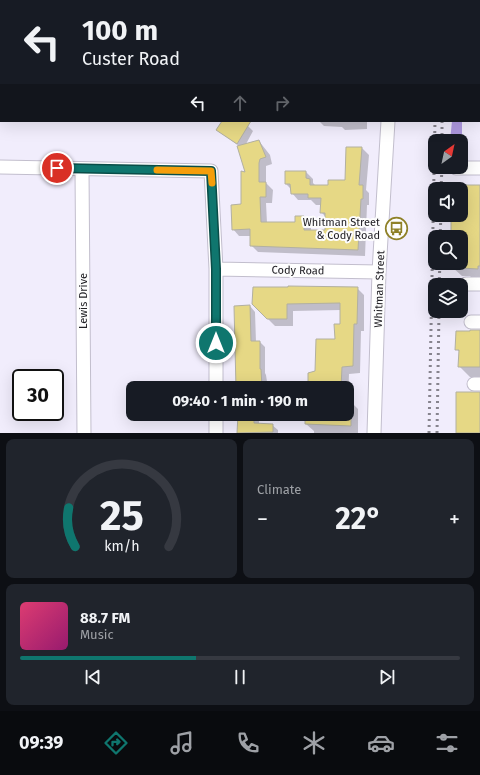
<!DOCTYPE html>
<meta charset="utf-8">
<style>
:root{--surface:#171b24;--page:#20242c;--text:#f1f3f6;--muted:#9ea1a6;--line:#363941;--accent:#0f766e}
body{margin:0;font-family:"Fira Sans",sans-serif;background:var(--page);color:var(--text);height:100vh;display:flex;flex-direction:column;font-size:15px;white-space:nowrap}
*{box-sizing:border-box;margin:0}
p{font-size:13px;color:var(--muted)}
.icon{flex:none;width:22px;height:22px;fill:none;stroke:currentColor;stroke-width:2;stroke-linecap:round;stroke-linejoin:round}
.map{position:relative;height:433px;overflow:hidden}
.details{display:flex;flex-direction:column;gap:6px;padding:6px;background:#0d0f14;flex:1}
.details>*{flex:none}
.top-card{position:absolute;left:0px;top:0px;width:480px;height:122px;box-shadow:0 4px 16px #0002;background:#171b24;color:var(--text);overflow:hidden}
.needle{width:26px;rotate:33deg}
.fabs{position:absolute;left:428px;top:134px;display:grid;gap:8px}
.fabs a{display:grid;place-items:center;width:40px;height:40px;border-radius:8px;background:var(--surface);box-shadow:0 4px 16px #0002;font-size:20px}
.speed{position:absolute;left:12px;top:369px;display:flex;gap:8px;font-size:20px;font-weight:700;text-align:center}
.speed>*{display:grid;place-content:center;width:52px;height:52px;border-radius:50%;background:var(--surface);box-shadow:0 4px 16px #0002;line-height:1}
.speed .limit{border:2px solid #111;border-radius:6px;background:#fff;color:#111}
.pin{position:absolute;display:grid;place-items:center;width:34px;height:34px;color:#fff;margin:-17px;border:2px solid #fff;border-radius:50%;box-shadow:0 1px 4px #0007}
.me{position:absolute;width:44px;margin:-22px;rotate:0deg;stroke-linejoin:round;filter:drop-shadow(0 0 3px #0008)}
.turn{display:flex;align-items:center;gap:14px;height:84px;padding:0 16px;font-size:18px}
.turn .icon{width:52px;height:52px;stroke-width:2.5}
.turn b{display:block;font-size:28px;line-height:34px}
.lanes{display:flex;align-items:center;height:38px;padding:0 16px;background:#0003;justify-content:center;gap:20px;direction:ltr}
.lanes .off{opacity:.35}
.big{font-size:30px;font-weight:700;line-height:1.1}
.details .card{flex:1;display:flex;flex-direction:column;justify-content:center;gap:6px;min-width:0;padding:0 14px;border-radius:8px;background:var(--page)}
.details .dial{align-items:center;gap:0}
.dial svg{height:104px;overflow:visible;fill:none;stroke:var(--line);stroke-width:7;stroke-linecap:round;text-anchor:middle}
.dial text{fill:var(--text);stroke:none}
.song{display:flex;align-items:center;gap:12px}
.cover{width:48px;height:48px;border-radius:6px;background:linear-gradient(135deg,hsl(340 70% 55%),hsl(320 70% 35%))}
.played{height:4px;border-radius:2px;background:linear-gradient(90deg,var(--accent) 40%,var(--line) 40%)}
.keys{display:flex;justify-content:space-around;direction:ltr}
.heat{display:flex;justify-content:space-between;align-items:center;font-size:22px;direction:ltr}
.details .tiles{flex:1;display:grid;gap:6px;grid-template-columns:1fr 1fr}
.card:last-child{grid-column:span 2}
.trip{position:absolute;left:126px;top:381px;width:228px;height:40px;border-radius:8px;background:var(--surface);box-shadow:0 4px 16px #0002;font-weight:700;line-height:40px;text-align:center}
.menu{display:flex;height:64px;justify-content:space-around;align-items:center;background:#090b0e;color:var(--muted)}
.menu .icon{width:28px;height:28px}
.menu .active{color:var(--accent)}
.menu b{font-size:18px;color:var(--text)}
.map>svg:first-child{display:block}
</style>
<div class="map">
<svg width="480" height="433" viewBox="0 0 480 433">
<rect width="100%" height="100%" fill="#f1edfc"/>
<path fill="#b09ae2" d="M452 121H462V144L461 141H450Z"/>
<path fill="#0003" d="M151 0H168L151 1Z
M196 0H310L311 1H196Z
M341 0H368L341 1Z
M479 0H480V43L479 42Z
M223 121H241L248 126 253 131 246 144 259 141 270 155 272 164 266 166V183L273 190 272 203H266L267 223H296L304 217 311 224V231H326V217L321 212V205H316L311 200H298L292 193 291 189 286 184 306 172 313 179V183L316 186H329L346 181 362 148 369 155 366 190 369 193V205H367L365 256 258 252 251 245V236H239L233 229 242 205 247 173 239 146 217 130Z
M319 121H367V129L345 130 342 127 324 126Z
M480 186V278H472L470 276H462L451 266V263H461V237H452V215H461V189L452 188Z
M357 288 364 295V331H361L360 373 349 374 348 402H351L358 409V433H314V431L306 424V414H347V388H312L309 382 336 340 341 325V310L293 311V326H275L253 304Z
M250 306 255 312 256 342H260L265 347V373L266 375 268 388H237Z
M480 331V377H470L459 366 460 352 456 349Z
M239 414H259V424L272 425 278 430V433H239Z"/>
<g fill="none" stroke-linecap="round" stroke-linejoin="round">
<path stroke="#b09ae2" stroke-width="3.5" d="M458 1V0
M0 100H1"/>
</g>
<path fill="#e6d885" stroke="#b2b0a1" d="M222 121H251L237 144 216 130Z
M259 140 266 157 260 159 259 163V182H266V197H260L261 222H295V216H304V230H325V213H320L321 198H308V194H291L290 184H285V171H306V178L310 179V185H328V180H345L346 147H362L359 185H363V199H361L358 250 250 246V229L232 230 231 205 241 204V171L245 172 237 146Z
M462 185H480V266H478V269L461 268V237H451V215H461Z
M288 286 358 287 357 324H354L353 366 342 367 341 388 312 387V383H308V373L315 371 316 339H335L334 324H340V303L287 304V319H267L252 304 253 287H288Z
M250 305 251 341H260V369H261L262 388H236L234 306Z
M470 330H480V367H458L459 350H455L456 331H470Z
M456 392H480V433H456Z
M238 414H254V423L273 424V432L237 433Z
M305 414H351V426L305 424Z"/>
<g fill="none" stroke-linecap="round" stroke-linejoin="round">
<defs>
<path id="minor" d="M130 1V0
M391 1V0
M0 29H1
M0 167 211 171 216 269V388
M456 168H480
M82 169 84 433
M216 269 379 272
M466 284H480
M471 322H480
M474 384H480
M216 414V433
M374 433 379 272 388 121"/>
</defs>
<use href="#minor" stroke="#c2becd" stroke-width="15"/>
<use href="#minor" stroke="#fff" stroke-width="13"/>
<path stroke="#87848e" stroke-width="3" stroke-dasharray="2 4" stroke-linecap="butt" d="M437 1V0
M445 1V0
M442 141V121
M441 189 442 167
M440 237 441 215
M439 285 440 263
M429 433 435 121
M437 433 439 311"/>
</g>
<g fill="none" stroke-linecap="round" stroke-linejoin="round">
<defs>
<path id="route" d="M57 168 211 171 216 269V343"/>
</defs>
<use href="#route" stroke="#0a4d48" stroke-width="10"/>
<use href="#route" stroke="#0f766e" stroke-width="7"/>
<path stroke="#f59e0b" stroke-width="7" d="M157 170 211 171 212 183"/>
</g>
<defs>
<symbol id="bus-ring" viewBox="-11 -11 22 22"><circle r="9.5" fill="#fdfdfd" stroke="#8f8128" stroke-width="1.5"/><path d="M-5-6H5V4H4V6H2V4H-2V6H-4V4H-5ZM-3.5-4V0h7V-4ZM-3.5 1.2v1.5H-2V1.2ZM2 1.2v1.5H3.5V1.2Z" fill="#8f8128"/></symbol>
</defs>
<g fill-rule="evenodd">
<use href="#bus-ring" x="384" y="216" width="25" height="25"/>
</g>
<g text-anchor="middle" stroke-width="4" stroke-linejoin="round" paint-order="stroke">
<g font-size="11" fill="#212025" stroke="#fdfdfd" text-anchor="end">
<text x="380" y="226">Whitman Street<tspan x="380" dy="13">&amp; Cody Road</tspan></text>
</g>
<g font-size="11" fill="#212025" stroke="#fdfdfd">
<text transform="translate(298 270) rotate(1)" y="4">Cody Road</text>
<text transform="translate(379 289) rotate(-88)" y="4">Whitman Street</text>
<text transform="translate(83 301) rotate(-90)" y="4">Lewis Drive</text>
</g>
</g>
</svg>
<div class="fabs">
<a><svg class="needle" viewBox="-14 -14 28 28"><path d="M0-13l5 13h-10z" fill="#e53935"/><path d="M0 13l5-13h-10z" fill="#9ea1a6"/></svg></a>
<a><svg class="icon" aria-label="sound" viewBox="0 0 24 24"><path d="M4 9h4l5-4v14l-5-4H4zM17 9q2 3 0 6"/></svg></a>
<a><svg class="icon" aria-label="search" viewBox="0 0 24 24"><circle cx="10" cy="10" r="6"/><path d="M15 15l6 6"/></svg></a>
<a><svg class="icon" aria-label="layers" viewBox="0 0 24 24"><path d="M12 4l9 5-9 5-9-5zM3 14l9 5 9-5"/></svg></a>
</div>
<div class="speed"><div class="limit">30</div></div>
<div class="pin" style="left:57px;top:168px;background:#d93025"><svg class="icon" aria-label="arrive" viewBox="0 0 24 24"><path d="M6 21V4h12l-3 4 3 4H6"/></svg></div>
<svg class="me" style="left:216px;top:343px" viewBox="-20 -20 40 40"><circle r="17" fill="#0f766e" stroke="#fff" stroke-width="3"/><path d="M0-11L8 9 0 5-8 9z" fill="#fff"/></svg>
<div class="trip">09:40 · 1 min · 190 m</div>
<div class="top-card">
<div class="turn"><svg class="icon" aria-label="left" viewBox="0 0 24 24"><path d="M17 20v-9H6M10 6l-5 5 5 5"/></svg><div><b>100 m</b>Custer Road</div></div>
<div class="lanes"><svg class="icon" aria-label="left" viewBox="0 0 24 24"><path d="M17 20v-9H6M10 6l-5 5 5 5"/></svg><svg class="icon off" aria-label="ahead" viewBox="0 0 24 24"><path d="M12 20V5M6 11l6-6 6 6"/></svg><svg class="icon off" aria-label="right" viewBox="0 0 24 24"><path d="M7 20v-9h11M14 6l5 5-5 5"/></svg></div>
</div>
</div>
<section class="details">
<div class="tiles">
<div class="card dial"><svg viewBox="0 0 100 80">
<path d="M14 69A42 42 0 1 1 86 69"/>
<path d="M14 69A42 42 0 0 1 9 39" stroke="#0f766e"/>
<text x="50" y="56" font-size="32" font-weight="700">25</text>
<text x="50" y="72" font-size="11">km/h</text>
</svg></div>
<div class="card"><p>Climate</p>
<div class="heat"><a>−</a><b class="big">22°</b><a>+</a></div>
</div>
<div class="card">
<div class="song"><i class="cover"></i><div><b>88.7 FM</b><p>Music</p></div></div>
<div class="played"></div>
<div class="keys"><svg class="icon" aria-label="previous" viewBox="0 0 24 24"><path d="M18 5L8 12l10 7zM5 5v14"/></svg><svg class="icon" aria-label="pause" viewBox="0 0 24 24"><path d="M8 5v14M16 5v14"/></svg><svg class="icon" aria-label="next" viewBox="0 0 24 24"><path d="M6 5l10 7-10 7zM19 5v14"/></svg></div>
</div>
</div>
</section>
<nav class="menu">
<b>09:39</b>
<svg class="icon active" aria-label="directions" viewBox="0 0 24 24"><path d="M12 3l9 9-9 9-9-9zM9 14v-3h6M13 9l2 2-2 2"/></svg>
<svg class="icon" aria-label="music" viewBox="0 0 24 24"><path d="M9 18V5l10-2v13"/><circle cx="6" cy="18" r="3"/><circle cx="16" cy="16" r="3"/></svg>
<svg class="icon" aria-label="phone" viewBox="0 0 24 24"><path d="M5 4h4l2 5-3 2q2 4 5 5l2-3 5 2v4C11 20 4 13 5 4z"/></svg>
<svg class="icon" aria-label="climate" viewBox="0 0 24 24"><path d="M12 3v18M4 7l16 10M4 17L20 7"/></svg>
<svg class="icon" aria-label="car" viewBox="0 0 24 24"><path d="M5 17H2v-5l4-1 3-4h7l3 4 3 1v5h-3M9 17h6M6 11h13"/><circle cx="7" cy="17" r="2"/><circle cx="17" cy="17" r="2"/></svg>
<svg class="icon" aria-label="filters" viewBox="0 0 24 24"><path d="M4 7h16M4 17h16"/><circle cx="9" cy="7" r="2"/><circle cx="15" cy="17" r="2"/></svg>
</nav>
